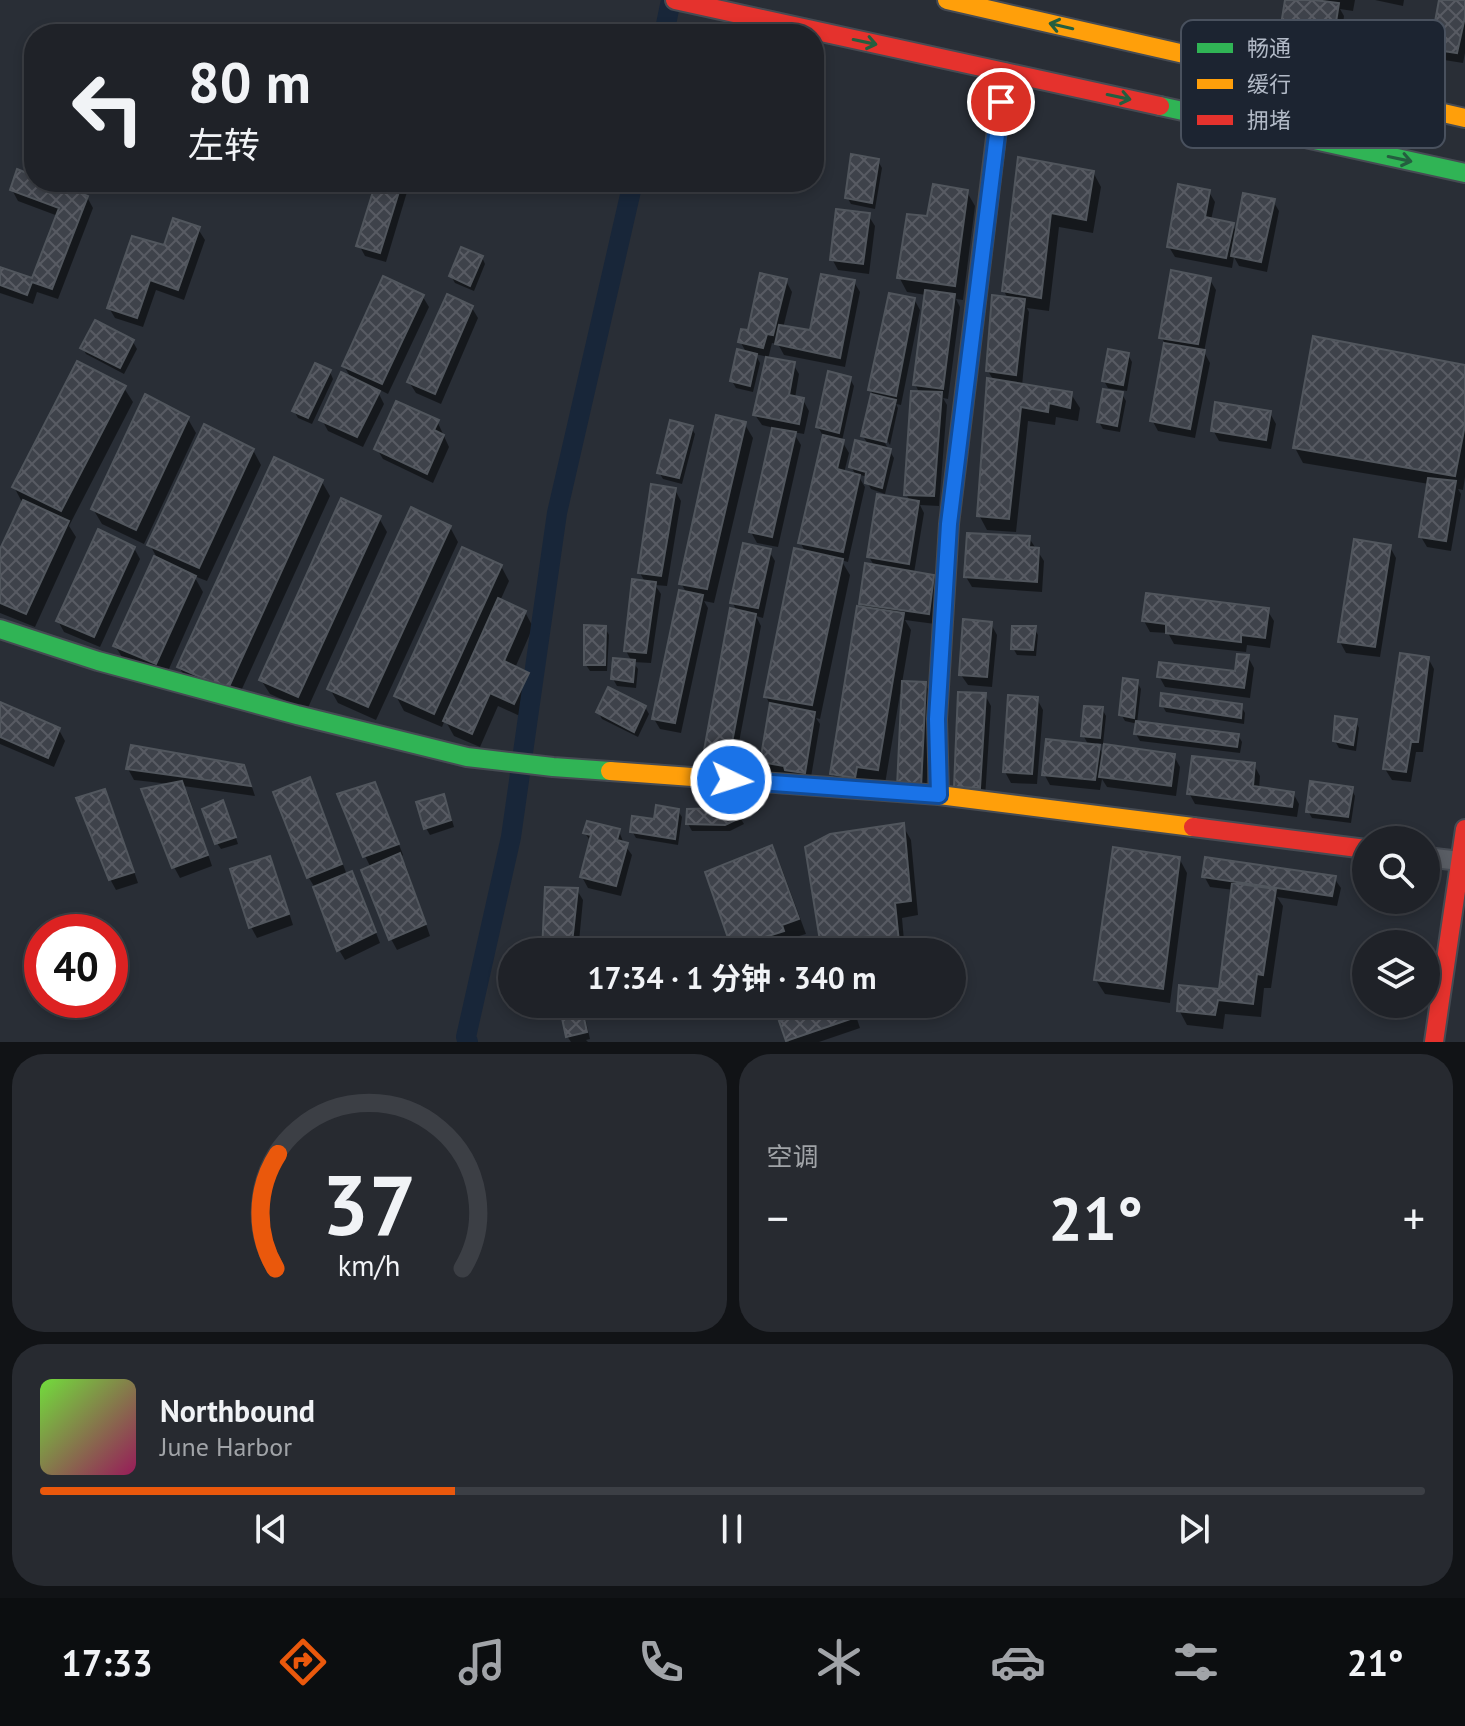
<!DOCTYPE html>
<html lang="zh">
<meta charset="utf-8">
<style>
:root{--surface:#1f2228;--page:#272a30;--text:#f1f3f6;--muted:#a1a4a8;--line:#3c3f45;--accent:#ea580c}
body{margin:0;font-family:"PT Sans","Noto Sans SC",sans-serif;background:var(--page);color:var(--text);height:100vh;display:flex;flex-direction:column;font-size:30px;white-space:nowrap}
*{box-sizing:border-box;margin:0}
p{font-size:26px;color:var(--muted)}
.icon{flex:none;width:44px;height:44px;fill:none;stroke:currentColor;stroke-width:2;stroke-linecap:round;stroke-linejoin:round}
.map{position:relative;height:1042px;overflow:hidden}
.details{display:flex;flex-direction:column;gap:12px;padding:12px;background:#111316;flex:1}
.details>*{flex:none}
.banner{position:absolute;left:24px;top:24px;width:800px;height:168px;border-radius:32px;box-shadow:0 4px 12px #0003,0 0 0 2px var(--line);background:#1f2228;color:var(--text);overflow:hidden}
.fabs{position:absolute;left:1352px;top:826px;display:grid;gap:16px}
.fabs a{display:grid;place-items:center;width:88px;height:88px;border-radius:50%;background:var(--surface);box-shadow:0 4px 12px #0003,0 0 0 2px var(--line);font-size:40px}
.speed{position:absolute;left:24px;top:914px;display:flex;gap:16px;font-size:40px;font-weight:700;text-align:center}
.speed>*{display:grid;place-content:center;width:104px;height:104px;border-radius:50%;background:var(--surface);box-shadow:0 4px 12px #0003,0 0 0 2px var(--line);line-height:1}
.speed .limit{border:12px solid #d22;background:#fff;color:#111}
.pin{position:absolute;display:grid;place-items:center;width:68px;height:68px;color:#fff;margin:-34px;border:4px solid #fff;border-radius:50%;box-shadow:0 2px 8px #0007}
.me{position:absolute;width:88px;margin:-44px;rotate:94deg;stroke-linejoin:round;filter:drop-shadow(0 0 6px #0008)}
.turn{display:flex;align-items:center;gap:28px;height:168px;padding:0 32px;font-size:36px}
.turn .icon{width:104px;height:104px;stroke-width:2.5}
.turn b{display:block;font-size:56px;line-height:68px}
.big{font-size:60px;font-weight:700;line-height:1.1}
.details .card{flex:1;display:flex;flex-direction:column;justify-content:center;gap:12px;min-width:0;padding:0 28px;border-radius:32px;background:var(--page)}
.details .dial{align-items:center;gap:0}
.dial svg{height:208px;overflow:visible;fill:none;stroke:var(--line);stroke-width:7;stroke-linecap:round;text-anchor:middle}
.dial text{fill:var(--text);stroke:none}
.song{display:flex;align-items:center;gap:24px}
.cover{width:96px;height:96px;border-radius:12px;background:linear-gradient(135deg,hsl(100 70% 55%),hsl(330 70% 35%))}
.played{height:8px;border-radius:4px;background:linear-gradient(90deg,var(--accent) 30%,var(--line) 30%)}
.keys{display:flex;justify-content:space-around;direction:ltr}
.heat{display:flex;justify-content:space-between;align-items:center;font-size:44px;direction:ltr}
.details .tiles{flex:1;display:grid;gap:12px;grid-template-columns:1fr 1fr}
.card:last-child{grid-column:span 2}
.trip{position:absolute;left:498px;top:938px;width:468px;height:80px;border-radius:40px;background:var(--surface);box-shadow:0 4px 12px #0003,0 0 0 2px var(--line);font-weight:700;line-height:80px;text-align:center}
.dock{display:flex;height:128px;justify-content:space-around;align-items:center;background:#0c0e10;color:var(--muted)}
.dock .icon{width:56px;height:56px}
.dock .on{color:var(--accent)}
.dock b{font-size:36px;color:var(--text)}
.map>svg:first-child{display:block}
</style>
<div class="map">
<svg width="1465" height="1042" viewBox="0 0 1465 1042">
<defs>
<pattern id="building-cross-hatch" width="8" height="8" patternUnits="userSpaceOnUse" patternTransform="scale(2)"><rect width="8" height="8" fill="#3e424a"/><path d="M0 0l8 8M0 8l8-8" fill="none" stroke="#585b63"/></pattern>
</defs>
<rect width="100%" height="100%" fill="#292e36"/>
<path fill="#0007" d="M1287 0H1355L1353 11 1340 9 1344 16 1343 25 1419 37 1425 48 1421 70 1287 47 1281 37Z
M1375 0H1404L1403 6Z
M1441 0H1465V53L1463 63 1438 59 1432 48Z
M1020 159 1093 172 1101 187 1093 233 1059 227 1049 311 1027 308 1029 312 1022 386 1071 394 1080 408 1078 421 1056 417 1055 425 1028 421 1016 532 987 530 979 515 994 381 988 371 1008 299 1004 291Z
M878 161 882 168 875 209 851 204 847 197Z
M34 178V182H45L87 197 93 208 58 299 37 292 33 304 0 293V269L33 280 58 216 18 201 12 190Z
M378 182H410L386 262 365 256 359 245Z
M967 192 975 206 963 300 956 299 960 307 948 399 943 398 947 405 939 506 920 505 924 513 914 573 933 576 939 587 935 624 905 620 911 630 902 683 925 684 931 694 926 798H905L903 694H900L885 784 840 788 832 774 864 609 861 604 875 567 869 557 910 501 906 494 920 394 915 384 926 295 907 292 899 277 928 218Z
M1209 192 1215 202 1211 220 1232 224 1237 233 1273 201 1279 211 1267 272 1239 266 1234 257 1232 268 1175 257 1169 247Z
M868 215 875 226 869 274 838 270 832 259Z
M198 229 205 240 184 300 156 290 143 327 115 318 109 308 165 248Z
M482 257 485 264 474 291 455 283 451 276Z
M1210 280 1216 290 1204 352 1210 363 1195 438 1158 431 1152 420 1166 345 1161 337Z
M786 281 792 292 783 328 811 333 854 282 860 292 845 367 784 355 778 344 772 343 768 359 793 364 799 374 795 398 803 400 809 411 804 434 793 432 801 445 778 547 757 543 751 532 774 428 762 425 755 415 768 357 755 354 760 363 753 392 736 388 732 381 747 354 740 341 749 332Z
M423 297 429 307 388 394 376 388 384 404 363 447 328 431 322 420 352 380 344 366Z
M914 299 920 310 901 405 896 404 898 408 890 445 883 433 880 435 894 458 885 494 871 489 867 482 868 477 857 474 865 487 848 562 841 560 850 575 820 719 816 718 820 724 810 783 768 772 762 762 771 706 766 697 806 553 800 542 825 435 822 434 818 427 850 379 854 386 842 441 849 453 844 473 856 476 851 466 869 446 863 436 873 394 870 390Z
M472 308 478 318 441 404 416 393 409 382Z
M133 342 137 349 124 374 86 354 83 348Z
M1128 355 1132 362 1127 391 1108 388 1104 381Z
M1465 367V477L1463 490 1458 489 1461 494 1451 551 1427 547 1421 537 1429 484 1303 463 1295 448Z
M330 372 333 379 312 424 298 418 294 411Z
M124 388 133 402 69 526 76 537 35 627 0 613V553L22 502 14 487Z
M1122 394 1126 401 1120 432 1103 429 1099 422Z
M1270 413 1276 424 1271 449 1219 441 1213 430Z
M188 419 196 433 144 544 102 524 93 509Z
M437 421 449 447 433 483 383 459 377 449Z
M744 423 753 438 714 603 704 601 708 608 681 733 660 729 654 719 687 594 681 583Z
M691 427 695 434 682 484 663 479 659 472Z
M253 450 261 465 207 581 194 576 203 592 165 678 124 660 115 646 156 556 150 545Z
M322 482 330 496 236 702 188 682 179 667Z
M675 490 681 501 667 586 655 585 661 594 651 663 633 662 638 669 636 688 617 686 613 679 632 662 626 651 645 582 640 573Z
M379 518 387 532 307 710 270 694 261 680Z
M450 527 458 542 376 720 338 703 330 689Z
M1029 538 1044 561 1042 592 972 587 966 577Z
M1390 547 1396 558 1380 657 1346 653 1340 642Z
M134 548 140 559 100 647 64 632 58 621Z
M769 551 775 561 763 618 756 616 761 626 734 769 711 766 705 755 737 611 732 602Z
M501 566 509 581 500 601 525 612 533 627 515 668 527 674 536 689 522 717 498 706 480 747 454 736 445 720 442 727 404 711 396 696Z
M1267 610 1274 621 1270 648 1247 645 1246 652 1174 644 1168 633 1150 632 1144 621Z
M991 624 997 635 992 687 968 685 961 675Z
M605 628 609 635 607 671H590L586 665Z
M1034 628 1038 635 1036 656 1017 655 1013 648Z
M1248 657 1254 668 1250 698 1165 687 1159 676 1237 673Z
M1428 658 1434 669 1423 752H1416L1411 782 1392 780 1385 769Z
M1137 682 1141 689 1137 723 1238 735 1242 742 1240 753 1140 741 1136 734 1138 724 1125 721 1121 714Z
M985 695 991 706 985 798H962Z
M1037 699 1043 710 1037 784 1011 783 1005 772Z
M0 704 59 730 65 741 54 767 0 744Z
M1162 705 1241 706 1245 713 1244 724 1166 712Z
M645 707 649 714 638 737 602 719 598 712Z
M1102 709 1106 716 1103 744 1096 743 1104 756H1174L1180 767 1176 796 1107 787 1102 779 1100 790 1050 785 1044 774 1089 746 1083 735Z
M1355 721 1359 728 1356 751 1339 748 1335 741Z
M1254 765 1260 776 1259 789 1293 793 1299 804 1297 817 1195 804 1189 793Z
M243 766 249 778 255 796 183 786 188 794 212 866 180 878 174 867 170 784 134 780 128 769Z
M309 780 315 790 347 875 357 884 380 943 345 960 339 950 315 888 309 878 276 793Z
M1351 789 1355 796 1351 823 1312 818 1308 811Z
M104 791 110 802 138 883 116 890 110 879Z
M380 795 403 855 400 857 406 866 430 936 397 950 391 939 364 871 371 868 365 856Z
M443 796 447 803 454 827 430 835 426 828Z
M733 806 744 824 730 831H692L688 824Z
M226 809 238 844 221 849 217 843Z
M678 811 682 817 678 845 636 838 632 831Z
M903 826 911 840 918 915 902 918 905 952H829L822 940Z
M619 831 624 844 632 855 621 896 588 888 582 877 591 842 585 833Z
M771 847 779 861 806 934 789 939 791 946 772 952H735Z
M269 858 275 869 293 925 257 938 251 927 232 870Z
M1179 858 1187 873 1170 1003 1105 994 1096 980Z
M1204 876 1334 878 1341 888 1337 906 1277 897 1283 906 1271 988H1264L1261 1017 1225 1014 1223 1029 1187 1025 1179 1010 1221 991 1234 890 1210 887Z
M577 890 583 900 578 952H544Z
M561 1004H582L590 1039 586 1040 588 1042H571L567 1036Z
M754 1004H790L791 1009 762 1020Z
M837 1004H852L860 1028 819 1042H789L788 1040Z
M887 1004H911V1010L892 1012Z"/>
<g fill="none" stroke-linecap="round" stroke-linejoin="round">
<path stroke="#182639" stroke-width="20" d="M664 34 671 0
M468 1042 466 1037 511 837 557 513 633 182"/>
</g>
<path fill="url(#building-cross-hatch)" stroke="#51565d" stroke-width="2" d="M1285 0H1314L1339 3 1336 22 1420 36 1415 60 1279 37Z
M1439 0H1465V17L1457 53 1430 49Z
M851 154 879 159 872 203 845 198Z
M1018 157 1094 171 1086 220 1051 213 1041 298 1002 291Z
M17 169 34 176V182H51L88 196 52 289 32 282 27 295 0 285V267L32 278 59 208 10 190Z
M376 182H402L380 253 356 246Z
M933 184 968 190 955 286 897 278 907 214 927 216Z
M1178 184 1210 190 1205 217 1234 223 1226 258 1167 247Z
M1243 193 1275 199 1261 262 1231 256Z
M836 209 870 213 863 264 830 260Z
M173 218 200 227 178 290 150 280 137 318 107 308 132 236 164 245Z
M461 247 483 256 470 286 449 276Z
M1171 270 1211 278 1198 344 1159 338Z
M760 273 787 279 773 335 767 334 763 348 738 342 741 329 748 330Z
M821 274 855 280 840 358 775 344 779 325 810 330Z
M383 276 424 295 382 384 342 366Z
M925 290 955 294 943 389 913 385Z
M889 293 915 298 896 396 868 390Z
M447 294 473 306 435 394 407 382Z
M992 295 1025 299 1016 375 986 371Z
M95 320 134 340 120 368 80 348Z
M1313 336 1465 365V425L1455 476 1293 448Z
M1164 343 1205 350 1190 429 1150 421Z
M737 349 757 354 750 386 730 381Z
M1108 349 1129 353 1123 385 1102 381Z
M766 357 795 362 789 395 804 398 799 424 753 415Z
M77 361 126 386 61 511 12 487Z
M315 363 331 370 308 418 292 411Z
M828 371 851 377 839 433 816 427Z
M341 372 380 391 357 437 319 420Z
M987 378 1072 392 1070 408 1049 403 1048 412 1021 407 1009 519 977 516Z
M1103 389 1123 392 1117 426 1097 422Z
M911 391 942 392 934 496 904 495Z
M145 394 189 417 136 530 91 509Z
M871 394 896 400 886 442 861 436Z
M396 401 439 420 434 430 444 435 427 474 374 449Z
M1215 402 1271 411 1266 440 1211 431Z
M716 415 746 422 707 589 679 584Z
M670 420 693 426 679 478 657 473Z
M204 424 254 449 199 568 147 545Z
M772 428 796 432 772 537 749 532Z
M823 435 844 440 837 469 860 475 843 552 798 543Z
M855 440 891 449 882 488 865 483 866 472 849 467Z
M274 457 323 480 228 689 177 667Z
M1428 478 1456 481 1446 541 1419 537Z
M651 484 676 488 661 576 638 573Z
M877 494 919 501 909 564 867 557Z
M341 498 381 516 298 697 259 680Z
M23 500 69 521 26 614 0 603V549Z
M411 507 451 526 368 707 327 689Z
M98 529 135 547 94 637 56 621Z
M967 533 1030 536 1029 547 1039 548 1037 582 964 577Z
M1354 539 1391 545 1375 647 1338 642Z
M743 543 771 549 758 608 730 603Z
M462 547 502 565 434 714 394 696Z
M794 548 843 559 812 705 764 697Z
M154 556 196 576 156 664 113 646Z
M865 563 934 575 929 614 859 604Z
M632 579 656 582 646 653 624 651Z
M679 590 703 595 675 723 652 719Z
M1146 593 1269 608 1265 638 1241 635V642L1166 633V624L1142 621Z
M498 598 526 611 504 661 529 673 514 704 490 693 472 734 443 721Z
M857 606 904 613 878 770 857 767 855 778 830 774Z
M730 608 756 614 729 759 703 756Z
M963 619 992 622 987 677 959 675Z
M584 625 606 626 605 665H584Z
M1012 626H1036L1033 650 1011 649Z
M1400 653 1429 657 1418 742H1411L1406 772 1383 769Z
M1237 654 1249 655 1244 688 1157 677 1159 662 1235 671Z
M613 658 635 660 633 682 611 679Z
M1123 678 1138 680 1134 718 1119 715Z
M902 681 926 682 921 788 897 787Z
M608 687 646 706 634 732 596 712Z
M958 692 986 693 980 788 954 787Z
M1161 693 1242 704 1241 718 1160 706Z
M1008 695 1038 697 1032 774 1003 772Z
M0 702 60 728 48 758 0 737Z
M770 703 815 712 805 773 785 770 784 766 760 762Z
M1084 706 1103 707 1100 738 1081 736Z
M1335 716 1357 719 1353 745 1333 741Z
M1136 721 1239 734 1237 747 1134 734Z
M1046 739 1100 745 1095 780 1042 775Z
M1104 744 1175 754 1171 786 1099 777Z
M131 745 244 765 251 786 126 769Z
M1192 756 1255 763 1253 786 1294 792 1292 807 1187 794Z
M310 777 342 864 307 878 273 792Z
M182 781 208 855 172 868 141 789Z
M1310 781 1353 787 1348 817 1306 812Z
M375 782 399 844 363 857 337 794Z
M105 789 134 872 109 880 76 798Z
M444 794 451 820 424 829 416 802Z
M223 800 236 837 215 844 202 809Z
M734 803 742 817 725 825 686 824 687 809 723 808Z
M656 805 679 809 675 839 630 832 632 816 654 819Z
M587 821 620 829 617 840 628 843 616 886 580 877 591 835 583 833Z
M904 823 911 901 895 903 900 952H875L873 936 820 941 805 847 830 834Z
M772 845 799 919 782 925 784 931 765 937 770 952H733L705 872Z
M1113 847 1180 857 1163 989 1094 980Z
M400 853 426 924 389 940 361 870Z
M270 856 289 914 249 928 230 869Z
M1205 857 1336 876 1332 896 1202 877Z
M352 871 376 932 337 951 313 887Z
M1232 883 1276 889 1263 975 1257 974 1253 1004 1218 1000 1215 1015 1177 1011 1179 985 1219 989Z
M545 887 578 888 571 952H542Z
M559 1004H581L587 1032 566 1037Z
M831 1004H852L856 1017 786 1041 779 1021Z"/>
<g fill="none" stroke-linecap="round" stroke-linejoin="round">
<defs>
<path id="street" d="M939 795 937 719 949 524 1004 72
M1426 857 1460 861"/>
<path id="fast" d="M1160 106 1465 173
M0 629 98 661 297 715 467 757 553 767 610 771"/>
<path id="slow" d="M947 0 1465 118
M610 771 939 795 1193 827"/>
<path id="jam" d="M675 0 1160 106
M1193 827 1366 849
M1434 1042 1465 829"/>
</defs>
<use href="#street" stroke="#464b53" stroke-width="22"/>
<use href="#fast" stroke="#464b53" stroke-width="22"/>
<use href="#slow" stroke="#464b53" stroke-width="22"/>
<use href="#jam" stroke="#464b53" stroke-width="22"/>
<use href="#street" stroke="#595d64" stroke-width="18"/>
<use href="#fast" stroke="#30b455" stroke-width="18"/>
<use href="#slow" stroke="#ff9f0a" stroke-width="18"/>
<use href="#jam" stroke="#e5322d" stroke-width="18"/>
</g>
<defs><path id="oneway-shaft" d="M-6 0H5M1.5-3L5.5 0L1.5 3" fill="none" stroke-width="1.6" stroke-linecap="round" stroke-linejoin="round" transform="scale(2)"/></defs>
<g stroke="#245e3f">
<use href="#oneway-shaft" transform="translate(1061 26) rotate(-167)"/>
<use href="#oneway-shaft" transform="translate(865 42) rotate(12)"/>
<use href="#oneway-shaft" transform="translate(1119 97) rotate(12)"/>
<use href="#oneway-shaft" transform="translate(1400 159) rotate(12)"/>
</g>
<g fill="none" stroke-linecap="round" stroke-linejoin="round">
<defs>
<path id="route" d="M731 780 939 795 937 719 949 524 1001 102"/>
</defs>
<use href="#route" stroke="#114b97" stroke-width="20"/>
<use href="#route" stroke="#1a73e8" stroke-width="14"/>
</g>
<rect x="1181" y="20" width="264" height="128" rx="12" fill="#1c2431" stroke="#49515e" stroke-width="2"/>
<rect x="1197" y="43" width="36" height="10" fill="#30b455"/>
<rect x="1197" y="79" width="36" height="10" fill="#ff9f0a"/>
<rect x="1197" y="115" width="36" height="10" fill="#e5322d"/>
<g font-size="22" fill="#b2bac7">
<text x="1247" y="56">畅通</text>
<text x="1247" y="92">缓行</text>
<text x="1247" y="128">拥堵</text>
</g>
</svg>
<div class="fabs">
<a><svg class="icon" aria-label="search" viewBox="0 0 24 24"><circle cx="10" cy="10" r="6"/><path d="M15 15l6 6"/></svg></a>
<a><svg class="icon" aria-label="layers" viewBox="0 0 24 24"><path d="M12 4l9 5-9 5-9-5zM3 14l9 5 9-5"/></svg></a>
</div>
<div class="speed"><div class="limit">40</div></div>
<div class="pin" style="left:1001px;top:102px;background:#d93025"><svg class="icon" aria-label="arrive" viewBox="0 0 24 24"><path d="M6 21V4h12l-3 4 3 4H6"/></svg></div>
<svg class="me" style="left:731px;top:780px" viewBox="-20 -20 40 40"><circle r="17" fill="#1a73e8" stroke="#fff" stroke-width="3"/><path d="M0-11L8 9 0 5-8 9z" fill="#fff"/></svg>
<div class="trip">17:34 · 1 分钟 · 340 m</div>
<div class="banner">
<div class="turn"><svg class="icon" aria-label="left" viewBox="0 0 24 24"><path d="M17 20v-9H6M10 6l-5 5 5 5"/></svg><div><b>80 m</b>左转</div></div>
</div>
</div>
<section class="details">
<div class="tiles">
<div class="card dial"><svg viewBox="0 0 100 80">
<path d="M14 69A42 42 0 1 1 86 69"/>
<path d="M14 69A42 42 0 0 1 15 25" stroke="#ea580c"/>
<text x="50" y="56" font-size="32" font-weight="700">37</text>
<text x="50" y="72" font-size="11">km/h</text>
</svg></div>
<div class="card"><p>空调</p>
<div class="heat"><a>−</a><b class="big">21°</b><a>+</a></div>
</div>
<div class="card">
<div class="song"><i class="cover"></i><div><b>Northbound</b><p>June Harbor</p></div></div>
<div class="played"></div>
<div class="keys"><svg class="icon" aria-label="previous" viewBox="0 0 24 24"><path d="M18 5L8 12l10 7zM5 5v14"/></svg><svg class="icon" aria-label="pause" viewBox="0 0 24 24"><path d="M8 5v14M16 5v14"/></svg><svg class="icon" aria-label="next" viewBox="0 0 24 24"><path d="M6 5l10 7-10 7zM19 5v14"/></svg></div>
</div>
</div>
</section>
<nav class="dock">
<b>17:33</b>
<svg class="icon on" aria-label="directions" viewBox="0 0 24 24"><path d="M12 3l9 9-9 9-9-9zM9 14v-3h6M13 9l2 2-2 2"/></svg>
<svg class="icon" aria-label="music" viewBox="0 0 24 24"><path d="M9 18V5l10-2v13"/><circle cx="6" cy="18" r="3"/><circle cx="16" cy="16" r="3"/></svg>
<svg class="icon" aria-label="phone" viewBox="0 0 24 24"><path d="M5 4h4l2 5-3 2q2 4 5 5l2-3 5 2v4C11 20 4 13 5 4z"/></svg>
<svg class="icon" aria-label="climate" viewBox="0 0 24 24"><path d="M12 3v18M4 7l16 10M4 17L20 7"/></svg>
<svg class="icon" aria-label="car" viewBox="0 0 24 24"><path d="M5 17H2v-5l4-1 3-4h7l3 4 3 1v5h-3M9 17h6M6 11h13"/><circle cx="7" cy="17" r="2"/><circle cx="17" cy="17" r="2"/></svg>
<svg class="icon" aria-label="filters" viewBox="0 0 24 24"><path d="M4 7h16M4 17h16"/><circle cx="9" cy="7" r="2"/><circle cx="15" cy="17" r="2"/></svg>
<b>21°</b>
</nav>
